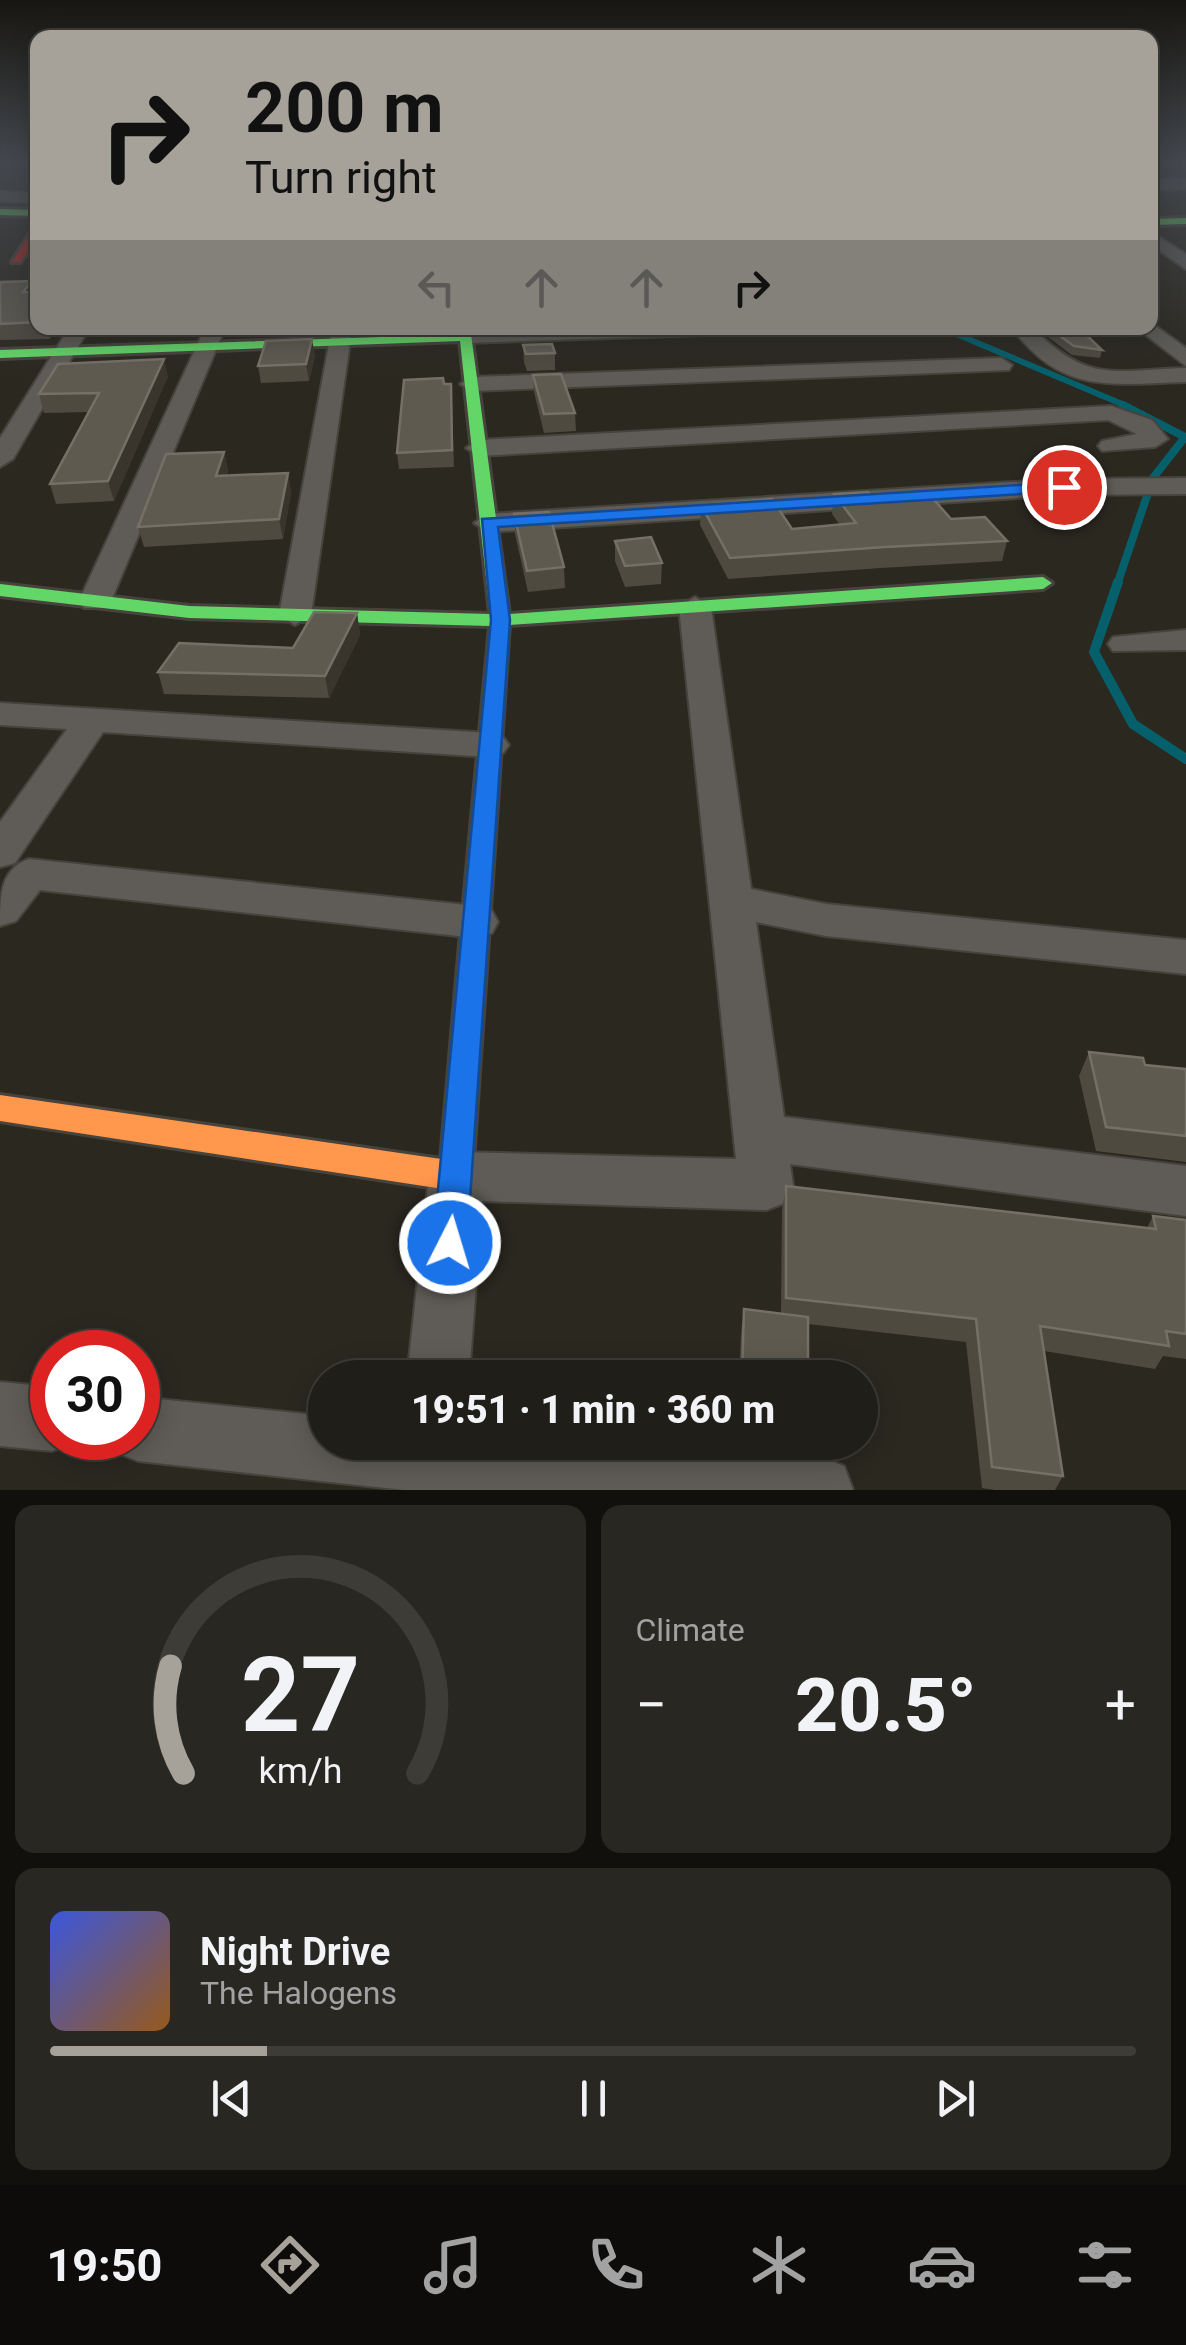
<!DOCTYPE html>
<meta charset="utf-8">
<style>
:root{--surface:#201e18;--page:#282721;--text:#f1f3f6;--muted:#a2a2a2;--line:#3d3c37;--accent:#a6a29a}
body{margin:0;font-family:Roboto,sans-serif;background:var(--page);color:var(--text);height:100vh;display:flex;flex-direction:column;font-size:38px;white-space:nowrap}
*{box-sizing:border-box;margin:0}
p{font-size:32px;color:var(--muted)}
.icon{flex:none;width:55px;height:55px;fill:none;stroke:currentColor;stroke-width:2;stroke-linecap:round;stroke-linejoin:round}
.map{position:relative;height:1490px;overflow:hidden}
.drawer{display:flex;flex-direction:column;gap:15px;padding:15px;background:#12100d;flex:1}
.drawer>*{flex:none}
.hud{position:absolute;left:30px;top:30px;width:1128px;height:305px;border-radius:20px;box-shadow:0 5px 25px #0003,0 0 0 2px var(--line);background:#a6a29a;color:#111;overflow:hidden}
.speed{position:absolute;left:30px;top:1330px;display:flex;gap:20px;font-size:50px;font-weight:700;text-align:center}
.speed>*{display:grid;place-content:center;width:130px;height:130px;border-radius:50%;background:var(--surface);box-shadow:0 5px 25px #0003,0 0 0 2px var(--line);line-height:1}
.speed .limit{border:15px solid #d22;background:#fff;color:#111}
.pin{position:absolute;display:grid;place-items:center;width:85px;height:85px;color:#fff;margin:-42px;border:5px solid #fff;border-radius:50%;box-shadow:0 2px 10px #0007}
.me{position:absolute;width:110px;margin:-55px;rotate:5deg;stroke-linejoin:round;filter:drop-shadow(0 0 8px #0008)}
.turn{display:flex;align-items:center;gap:35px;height:210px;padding:0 50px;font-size:45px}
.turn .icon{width:130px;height:130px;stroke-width:2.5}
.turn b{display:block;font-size:70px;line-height:85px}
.lanes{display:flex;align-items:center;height:95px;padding:0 50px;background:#0003;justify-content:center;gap:50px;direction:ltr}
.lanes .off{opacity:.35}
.big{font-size:75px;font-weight:800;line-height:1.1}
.drawer .tile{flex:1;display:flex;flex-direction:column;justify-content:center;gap:15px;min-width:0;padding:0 35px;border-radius:20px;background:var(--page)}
.drawer .dial{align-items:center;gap:0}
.dial svg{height:260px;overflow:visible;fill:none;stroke:var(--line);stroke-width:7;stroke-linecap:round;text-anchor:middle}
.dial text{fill:var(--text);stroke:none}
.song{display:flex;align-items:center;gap:30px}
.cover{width:120px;height:120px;border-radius:15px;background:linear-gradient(135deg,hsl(230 70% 55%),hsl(30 70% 35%))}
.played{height:10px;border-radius:5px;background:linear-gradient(90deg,var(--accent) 20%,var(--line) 20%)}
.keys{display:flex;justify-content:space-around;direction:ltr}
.heat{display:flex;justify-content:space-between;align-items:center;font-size:55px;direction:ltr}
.drawer .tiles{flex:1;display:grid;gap:15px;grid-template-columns:1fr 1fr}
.tile:last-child{grid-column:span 2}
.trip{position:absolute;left:308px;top:1360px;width:570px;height:100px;border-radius:50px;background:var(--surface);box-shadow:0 5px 25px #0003,0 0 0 2px var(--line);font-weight:800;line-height:100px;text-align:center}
.menu{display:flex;height:160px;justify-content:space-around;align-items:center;background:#0d0c0a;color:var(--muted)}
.menu .icon{width:70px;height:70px}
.menu .selected{color:var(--accent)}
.menu b{font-size:45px;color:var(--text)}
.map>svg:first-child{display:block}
</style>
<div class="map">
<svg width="1186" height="1490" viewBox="0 0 1186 1490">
<rect width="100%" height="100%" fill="#2b2820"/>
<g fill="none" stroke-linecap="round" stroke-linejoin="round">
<path stroke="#05606c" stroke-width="6" d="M923 328 954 333 1129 407"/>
<path stroke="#05606c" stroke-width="8" d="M1117 585 1153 478 1185 437 1123 405"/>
<path stroke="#05606c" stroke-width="10" d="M1118 582 1094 652 1133 724 1186 759"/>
<defs>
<path id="street" d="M1186 179V189L1150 190V180Z
M0 191 38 193V203L0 201Z
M1150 231 1186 254V269L1150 244Z
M1150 322 1186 348V366L1142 332 1139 328H1150Z
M69 328H89L13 459 0 467V438Z
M205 328H225L111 601 106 608H84L79 601Z
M332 328H352L311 615 295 625 279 615Z
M456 328 477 330 743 328 733 334 466 343 455 337Z
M1012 328H1033C1088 384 1113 370 1186 368V382C1110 384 1062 395 1012 328Z
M1001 358 1012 365 1009 370 472 391 460 384 472 377Z
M1111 406 1152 420 1168 439 1155 447 1102 451 1098 446 1102 441 1137 434 1108 420 479 456 466 448 479 440Z
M1186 478V494L1064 495 488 532 474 523 488 514 1064 479Z
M695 597 711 607 751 889 826 904 1186 940V974L826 936 756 922 784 1117 1186 1166V1216L790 1164 793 1185 785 1203 766 1210 482 1201 469 1378H407L429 1176 437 1159 456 1152 736 1159 679 607Z
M1186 630V650L1113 651 1108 644 1113 637Z
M0 703 490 733 503 737 509 745 503 753 490 757 103 732 15 863 0 867V822L67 729 0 725Z
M29 859 476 906 492 911 498 922 492 933 476 938 40 890 16 921 0 926C0 896 0 869 29 859Z
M0 1382 52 1387V1438H76L75 1442 52 1451 0 1446Z
M138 1397 325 1416V1442H635L820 1457 844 1466 853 1490H404L138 1461 115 1452 109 1438H138Z"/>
<path id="fast" d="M0 209 38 210V216L0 215Z
M1186 218V224L1150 225V219Z
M471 334 509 614 1043 577 1052 583 1043 589 509 625 487 955 483 962 473 965 463 962 459 955 490 626 189 618 0 596V584L189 606 490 614 460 341 0 358V350Z"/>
<path id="slow" d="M473 945 483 948 487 955 472 1176 468 1186 456 1191 0 1121V1095L441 1159 459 955 463 948Z"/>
<path id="jam" d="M31 217H38V237L20 262H12L31 232Z"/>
</defs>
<use href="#street" stroke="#46433c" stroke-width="4"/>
<use href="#fast" stroke="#46433c" stroke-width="6"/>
<use href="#slow" stroke="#46433c" stroke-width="6"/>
<use href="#jam" stroke="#46433c" stroke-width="6"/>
<use href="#street" fill="#5f5c57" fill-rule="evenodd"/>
<use href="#fast" fill="#63d668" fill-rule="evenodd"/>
<use href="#slow" fill="#ff974d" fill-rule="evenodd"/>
<use href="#jam" fill="#b3261e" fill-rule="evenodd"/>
</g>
<path fill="#4e4a40" d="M32 281 35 292H38V328H57L50 339 0 340V282Z
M225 328H321L320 329 227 332Z
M1036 328H1079L1102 350 1100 358 1072 355Z
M523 345 555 353V370L527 371 524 362Z
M315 356 309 381 261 383 258 366Z
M533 375 575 413 576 431 544 433 534 392Z
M168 376 114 501 56 504 50 484 89 412 44 413 39 394Z
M444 384 452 399 454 467 399 469 397 453Z
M224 452 228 471 226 476 288 473 291 493 283 539 144 547 138 527Z
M834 494 873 498 951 519 1007 541 1002 561 881 568 728 579 700 525 701 505 792 529 840 525 832 514Z
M514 514 564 567 565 588 528 592 515 534Z
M615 541 662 563 661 584 625 587 615 561Z
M357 613 360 635 329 698 164 694 158 672 293 648Z
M1089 1052 1145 1065 1186 1069V1162L1096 1151 1079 1076Z
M786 1186 1147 1228 1153 1216 1186 1220V1359L1163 1356 1155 1369 1044 1351 1063 1476 1055 1490H995L982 1488 966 1342 808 1324V1378H739L741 1333 744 1309 781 1314 782 1210Z
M737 1442H806L803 1452 737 1446Z"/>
<path fill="#39352c" d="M32 281 36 296 23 292Z
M47 328H57L50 339Z
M312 339 315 356 309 381 306 364Z
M164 359 168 376 114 501 108 481Z
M224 452 228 471 220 496 216 476Z
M288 473 291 493 283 539 279 519Z
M357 613 360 635 329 698 325 676Z"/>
<path fill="#5e5a50" stroke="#747066" stroke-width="2.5" d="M32 281 23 292H38V322L0 324V282Z
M1049 328H1079L1102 350 1074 346Z
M312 339 306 364 258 366 266 341Z
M552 344 555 353 526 354 523 345Z
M164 359 108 481 50 484 99 393 39 394 58 364Z
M561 374 575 413 544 414 533 375Z
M443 378 444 384H451L452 450 397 453 404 380Z
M224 452 216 476 288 473 279 519 138 527 166 454Z
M868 492 873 498 929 494 951 519 985 517 1007 541 885 547 730 558 701 505 772 499 792 529 856 523 834 494Z
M549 512 564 567 527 571 514 514Z
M651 537 662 563 625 566 615 541Z
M314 612 357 613 325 676 158 672 179 643 293 648Z
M1089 1052 1143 1058 1145 1065 1186 1069V1136L1106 1127Z
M786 1186 1156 1229 1153 1216 1186 1220V1334L1166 1331 1169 1346 1040 1326 1063 1476 992 1467 976 1319 786 1298Z
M744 1309 808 1317V1378H742Z"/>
<linearGradient id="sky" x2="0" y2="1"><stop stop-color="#181612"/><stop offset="0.44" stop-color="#44484e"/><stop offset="1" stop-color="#44484e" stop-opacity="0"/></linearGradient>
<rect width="1186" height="371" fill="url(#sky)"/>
<path fill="#1a73e8" stroke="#114b97" stroke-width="2.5" d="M1064 482 1072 487 1069 491 498 527 510 620 467 1243 462 1254 450 1259 438 1254 433 1243 491 620 482 519Z"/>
</svg>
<div class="speed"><div class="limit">30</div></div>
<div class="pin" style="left:1064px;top:487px;background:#d93025"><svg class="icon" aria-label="arrive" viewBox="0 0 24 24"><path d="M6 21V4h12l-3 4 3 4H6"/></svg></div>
<svg class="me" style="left:450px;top:1243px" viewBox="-20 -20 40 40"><circle r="17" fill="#1a73e8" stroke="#fff" stroke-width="3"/><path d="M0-11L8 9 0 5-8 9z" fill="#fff"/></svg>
<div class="trip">19:51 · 1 min · 360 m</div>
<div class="hud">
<div class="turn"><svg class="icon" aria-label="right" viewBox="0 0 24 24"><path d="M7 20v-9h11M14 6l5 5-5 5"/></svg><div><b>200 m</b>Turn right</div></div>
<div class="lanes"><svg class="icon off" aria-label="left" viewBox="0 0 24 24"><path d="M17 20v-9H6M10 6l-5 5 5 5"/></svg><svg class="icon off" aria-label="ahead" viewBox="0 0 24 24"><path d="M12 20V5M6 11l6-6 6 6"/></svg><svg class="icon off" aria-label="ahead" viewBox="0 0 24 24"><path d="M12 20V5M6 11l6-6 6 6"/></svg><svg class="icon" aria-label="right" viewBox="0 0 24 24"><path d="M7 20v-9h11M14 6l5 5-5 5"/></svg></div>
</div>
</div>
<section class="drawer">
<div class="tiles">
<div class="tile dial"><svg viewBox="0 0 100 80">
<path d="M14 69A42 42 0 1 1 86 69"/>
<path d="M14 69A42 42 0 0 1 10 36" stroke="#a6a29a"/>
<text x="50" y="56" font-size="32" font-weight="700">27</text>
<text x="50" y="72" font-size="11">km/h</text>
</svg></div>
<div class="tile"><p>Climate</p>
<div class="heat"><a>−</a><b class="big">20.5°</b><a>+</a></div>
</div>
<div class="tile">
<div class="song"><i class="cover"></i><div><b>Night Drive</b><p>The Halogens</p></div></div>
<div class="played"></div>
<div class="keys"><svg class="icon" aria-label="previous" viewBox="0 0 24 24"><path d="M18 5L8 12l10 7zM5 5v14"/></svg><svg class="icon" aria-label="pause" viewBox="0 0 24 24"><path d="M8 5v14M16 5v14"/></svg><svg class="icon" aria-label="next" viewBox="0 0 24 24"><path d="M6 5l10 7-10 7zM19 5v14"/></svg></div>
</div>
</div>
</section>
<nav class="menu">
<b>19:50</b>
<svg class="icon selected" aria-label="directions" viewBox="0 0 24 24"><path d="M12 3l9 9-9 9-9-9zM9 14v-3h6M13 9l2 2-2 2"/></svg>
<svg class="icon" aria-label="music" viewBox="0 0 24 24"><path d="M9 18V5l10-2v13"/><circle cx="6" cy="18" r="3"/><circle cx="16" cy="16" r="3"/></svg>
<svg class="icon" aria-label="phone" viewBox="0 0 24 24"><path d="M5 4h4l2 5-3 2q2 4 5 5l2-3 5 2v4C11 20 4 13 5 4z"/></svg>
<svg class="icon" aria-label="climate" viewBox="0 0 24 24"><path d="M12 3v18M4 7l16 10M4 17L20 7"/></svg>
<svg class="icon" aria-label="car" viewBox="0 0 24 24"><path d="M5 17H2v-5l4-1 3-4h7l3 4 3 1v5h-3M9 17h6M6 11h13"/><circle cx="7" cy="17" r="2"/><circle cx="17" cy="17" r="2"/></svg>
<svg class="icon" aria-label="filters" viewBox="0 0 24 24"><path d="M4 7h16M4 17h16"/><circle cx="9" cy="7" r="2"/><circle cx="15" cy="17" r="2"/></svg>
</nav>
